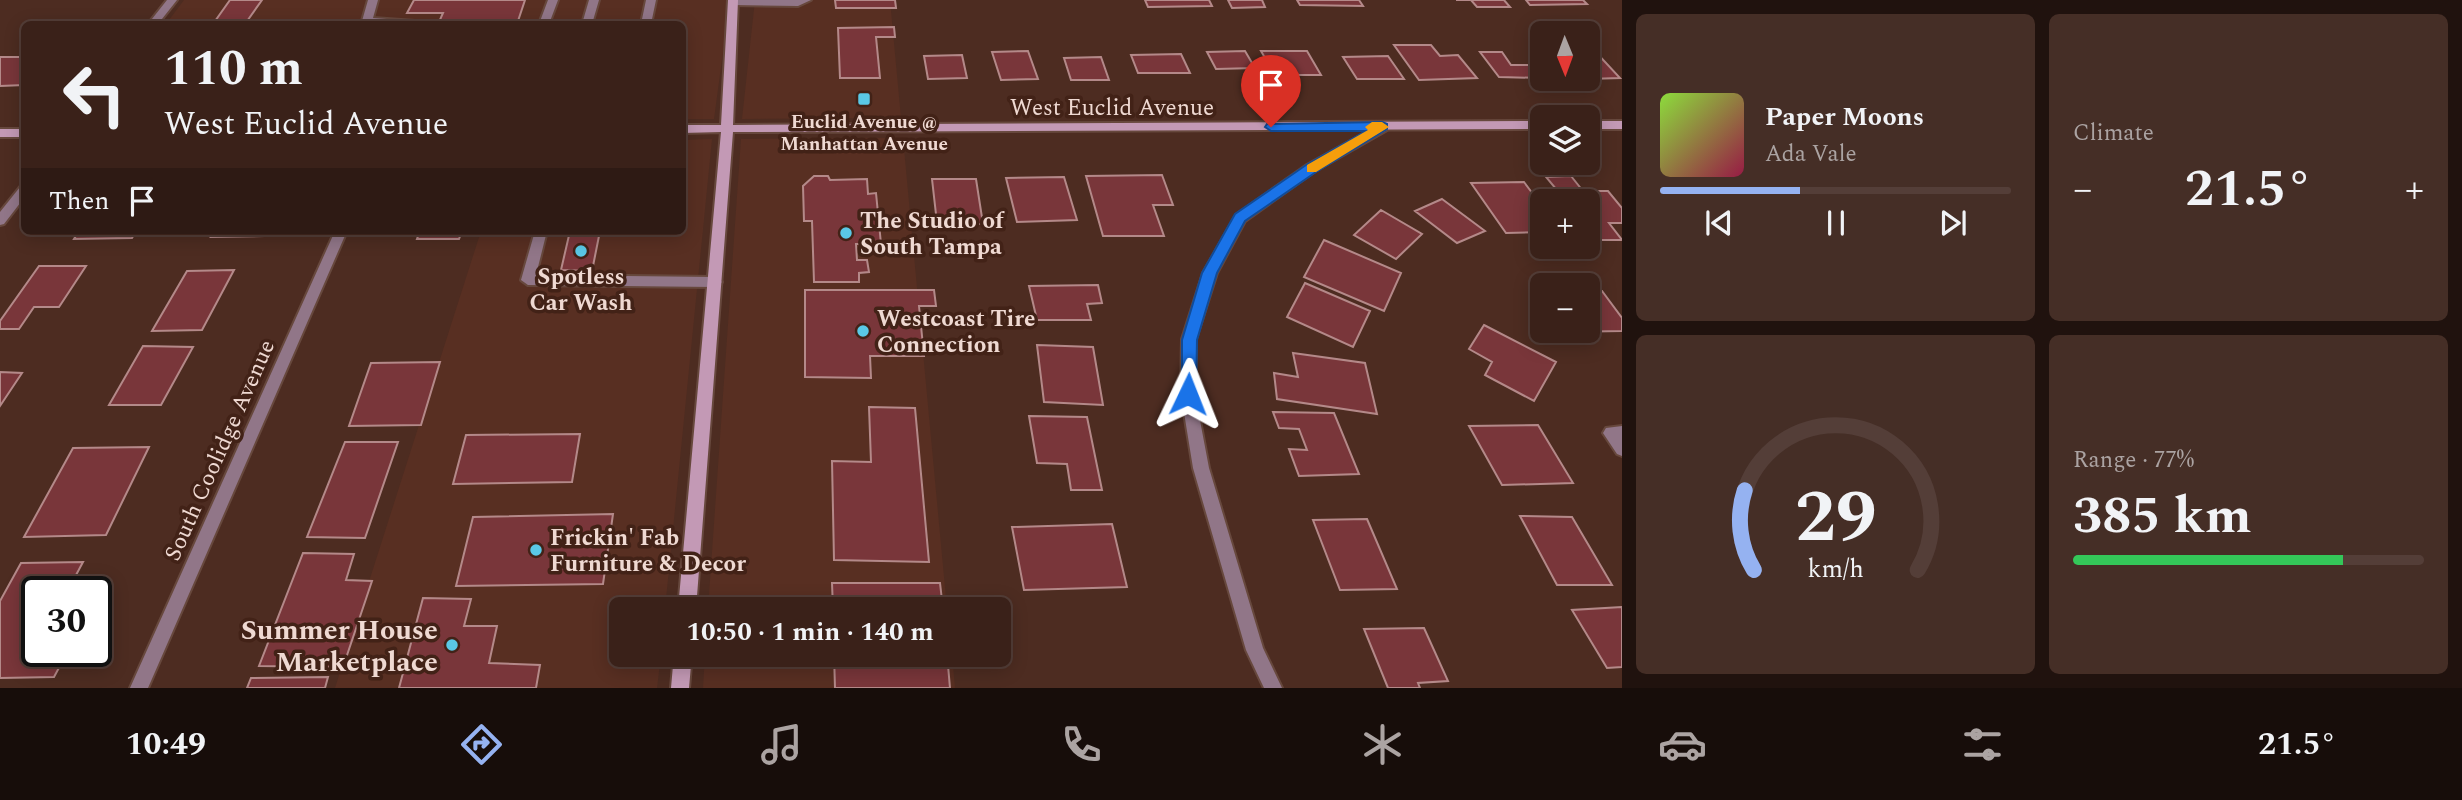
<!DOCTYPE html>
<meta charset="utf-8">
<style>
:root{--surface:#3a2119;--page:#452e26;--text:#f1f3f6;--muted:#aba3a2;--line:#543e38;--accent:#95b2f1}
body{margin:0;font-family:Spectral,serif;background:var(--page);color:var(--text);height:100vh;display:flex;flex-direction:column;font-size:26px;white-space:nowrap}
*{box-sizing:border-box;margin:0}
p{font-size:23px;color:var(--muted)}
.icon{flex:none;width:38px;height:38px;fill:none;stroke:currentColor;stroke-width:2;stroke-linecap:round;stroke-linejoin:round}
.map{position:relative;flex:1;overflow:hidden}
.side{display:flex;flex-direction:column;gap:14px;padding:14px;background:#20120e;width:840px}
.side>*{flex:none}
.hud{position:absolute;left:21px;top:21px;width:665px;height:214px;border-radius:10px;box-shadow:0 4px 18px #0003,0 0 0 2px var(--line);background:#3a2119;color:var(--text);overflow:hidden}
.needle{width:46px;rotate:179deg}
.tools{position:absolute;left:1530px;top:21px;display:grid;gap:14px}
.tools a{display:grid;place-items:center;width:70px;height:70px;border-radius:10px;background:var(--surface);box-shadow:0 4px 18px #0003,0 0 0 2px var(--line);font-size:35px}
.speed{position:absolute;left:21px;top:576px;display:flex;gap:14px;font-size:35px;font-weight:700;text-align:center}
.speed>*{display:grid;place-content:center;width:91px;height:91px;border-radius:50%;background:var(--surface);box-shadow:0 4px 18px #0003,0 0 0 2px var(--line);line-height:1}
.speed .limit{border:4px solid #111;border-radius:10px;background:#fff;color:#111}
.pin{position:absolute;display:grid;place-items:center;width:60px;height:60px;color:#fff;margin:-72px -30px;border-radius:50% 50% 50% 0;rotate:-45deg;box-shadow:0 0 7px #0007}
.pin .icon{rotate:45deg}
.me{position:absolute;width:77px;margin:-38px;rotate:2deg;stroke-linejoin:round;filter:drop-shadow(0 0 5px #0008)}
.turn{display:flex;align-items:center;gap:24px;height:147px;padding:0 28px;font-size:32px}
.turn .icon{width:91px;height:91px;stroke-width:2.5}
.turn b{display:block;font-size:49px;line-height:60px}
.then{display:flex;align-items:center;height:66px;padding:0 28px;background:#0003;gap:14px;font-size:26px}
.big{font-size:52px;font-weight:700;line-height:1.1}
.side .widget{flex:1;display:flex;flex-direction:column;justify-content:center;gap:10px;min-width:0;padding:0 24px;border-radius:10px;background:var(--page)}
.side .dial{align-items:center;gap:0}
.dial svg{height:182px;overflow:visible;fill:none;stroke:var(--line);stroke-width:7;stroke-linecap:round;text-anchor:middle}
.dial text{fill:var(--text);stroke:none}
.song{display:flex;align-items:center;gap:21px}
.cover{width:84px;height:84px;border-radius:10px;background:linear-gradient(135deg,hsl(90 70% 55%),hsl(340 70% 35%))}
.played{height:7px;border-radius:4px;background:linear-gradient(90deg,var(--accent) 40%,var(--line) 40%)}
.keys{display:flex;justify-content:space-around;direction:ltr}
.heat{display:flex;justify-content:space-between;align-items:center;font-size:38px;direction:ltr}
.charge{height:10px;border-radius:5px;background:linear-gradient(90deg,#34c759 77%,var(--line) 0)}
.side .tiles{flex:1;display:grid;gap:14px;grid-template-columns:repeat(2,1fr)}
.trip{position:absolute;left:609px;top:597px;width:402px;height:70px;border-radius:10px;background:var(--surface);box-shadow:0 4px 18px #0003,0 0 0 2px var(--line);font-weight:700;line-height:70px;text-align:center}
.menu{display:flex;height:112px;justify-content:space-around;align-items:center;background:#170d0a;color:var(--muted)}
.menu .icon{width:49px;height:49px}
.menu .selected{color:var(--accent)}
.menu b{font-size:32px;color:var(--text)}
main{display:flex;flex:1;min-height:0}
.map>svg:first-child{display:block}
</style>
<main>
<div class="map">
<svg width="1622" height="688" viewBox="0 0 1622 688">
<rect width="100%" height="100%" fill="#4d2c21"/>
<path fill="#582f22" d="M184 0H730L714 119H683L682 24H166Z
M755 0H890L901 118 742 119Z
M903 138 947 609H708L741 139Z
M712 139 665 609H621V654L661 655 657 688H335L481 231H682L683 140Z
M705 654 952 655 955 688H703Z"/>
<path fill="#79363a" stroke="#b48989" stroke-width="2" d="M230 0H262L245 24H213Z
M414 0H525L517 24 439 22 443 13H407Z
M835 0H895L896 8H836Z
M1145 0H1209L1212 6 1148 7Z
M1228 0H1262L1265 7 1232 8Z
M1297 0H1359L1363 6 1300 5Z
M1456 0H1504L1510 7H1477L1471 0Z
M1526 0H1583L1587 4 1530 5Z
M894 27 895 37H876L880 78H840L838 28Z
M1394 45H1431L1440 56 1458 55 1477 78 1419 80Z
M1587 50H1594L1620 78 1587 79Z
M1028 51 1038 79 1001 80 992 52Z
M1245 51 1255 68 1216 69 1207 52Z
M1261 51H1307L1321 75H1275Z
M1480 52H1502L1511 65H1532L1542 78 1499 77Z
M1181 54 1190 73H1138L1131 55Z
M962 55 967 78 928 79 924 56Z
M1388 56 1404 79H1357L1343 57Z
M0 57H24V85L0 86Z
M1101 57 1109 80H1071L1064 58Z
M1162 175 1173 205H1153L1164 236H1103L1086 176Z
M814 176H828L830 180 867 179 868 194 876 193 881 244H856L857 260H867L869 272 859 273V282H814L812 221H804L803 186Z
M1571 176 1583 191H1608L1622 208V223H1609L1622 240H1596L1587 229V201H1566L1546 177Z
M1064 177 1077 220 1017 222 1006 178Z
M932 179H976L983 224 937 223Z
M1524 182 1542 206V232L1506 233 1471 183Z
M1442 199 1485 231 1457 243 1415 211Z
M1381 210 1422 234 1396 259 1354 235Z
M79 231H136L132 238 74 239Z
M215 231H266L264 236 211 237Z
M420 231H462L459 239H417Z
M570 231H600L592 271 561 270Z
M1324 240 1401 273 1384 311 1304 277Z
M39 266H86L59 307H34L19 329H0V321Z
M234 270 202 330 152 331 187 271Z
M1305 283 1370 311 1353 347 1287 317Z
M1098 285 1102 303 1087 304 1091 320H1037L1029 286Z
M805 290H934L936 306H919L924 356H870L871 378 805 377Z
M1587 291H1602L1622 318V331L1564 332 1587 331Z
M1484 325 1556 362 1534 401 1485 375 1492 362 1469 349Z
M1037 345 1093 347 1103 405 1044 402Z
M143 346 193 347 161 405H109Z
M1293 353 1365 363 1377 414 1277 399 1274 373 1298 377Z
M440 362 421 425 349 426 371 363Z
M0 372 22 373 0 406Z
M869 407 915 408 929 562 834 560 832 461 871 462Z
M1273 412 1334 413 1359 474 1299 476 1289 449 1307 450 1299 429 1279 428Z
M1029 416 1087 417 1102 490H1071L1067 464 1037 463Z
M1538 425 1573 483 1502 485 1469 426Z
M580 434 572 482 453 484 466 435Z
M345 442H398L365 538 307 537Z
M149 447 106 535 24 537 73 448Z
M613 514 603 584 456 586 473 517Z
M1520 516 1572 517 1612 585H1557Z
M1367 519 1397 589 1340 590 1313 520Z
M1112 524 1127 587 1024 590 1012 527Z
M303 553 354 554 346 580 372 581 343 667 259 666Z
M83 562 68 590H99L96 594V592H37V651H68L54 677 0 678V601L21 563Z
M832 583H940L943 609H833Z
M423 598 471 599 464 626H497L489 663 540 665 536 688H399Z
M1622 607V667L1607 668 1572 610Z
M1424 628 1448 681 1418 683 1420 688H1388L1364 629Z
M834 654H947L950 688H835Z
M328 677 325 688H247L251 678Z"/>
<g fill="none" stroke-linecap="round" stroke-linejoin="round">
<defs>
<path id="lane" d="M368 0H378L373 18 415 21 420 24 363 23 362 21Z
M548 0H558L549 24H539Z
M589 0H599L592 24H582Z
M646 0H656L651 24H641Z
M728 0H811L798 6 732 5 729 4Z
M535 231H547L536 275 715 277 722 282 715 287 528 285 521 280Z"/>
<path id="street" d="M167 0H177L158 24H148Z
M1383 123 1389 127 1387 130 1315 171 1245 221 1217 273 1196 339 1195 394 1209 468 1263 648 1282 688H1264L1246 650 1193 468 1181 394 1182 339 1203 273 1236 215 1307 165Z
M24 186V198L4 224 0 225V212L20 187Z
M335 231H347L148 688H130Z
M1622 426V456L1617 454 1603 433 1606 428Z"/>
<path id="secondary" d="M728 0H738L733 125 1542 121V129L733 132 696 609H678L721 132 682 133V125H721Z
M1587 121H1622V129H1587Z
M0 129H24V137H0Z
M674 654H692L689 688H671Z"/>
</defs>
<use href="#lane" stroke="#67483d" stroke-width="4"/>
<use href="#street" stroke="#67483d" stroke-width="4"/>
<use href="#secondary" stroke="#67483d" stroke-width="4"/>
<use href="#lane" fill="#917688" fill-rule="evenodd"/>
<use href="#street" fill="#917688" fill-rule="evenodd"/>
<use href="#secondary" fill="#c399b5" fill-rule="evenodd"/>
</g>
<path fill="#1a73e8" stroke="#114b97" stroke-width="2" d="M1382 122 1387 124V129L1316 172 1245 221 1217 273 1197 340 1196 394 1194 398H1182V340L1202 273 1235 214 1306 165 1366 131H1271L1265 127 1267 124Z"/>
<path fill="#f59e0b" d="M1372 122H1382L1389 127 1316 172H1307V165L1368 130 1365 127Z"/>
<g fill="#5ac8e6" stroke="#422217" stroke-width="2.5">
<rect x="857" y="92" width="14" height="14" rx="3.5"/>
<circle cx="846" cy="233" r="7"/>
<circle cx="581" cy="251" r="7"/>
<circle cx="863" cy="331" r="7"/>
<circle cx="536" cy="550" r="7"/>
<circle cx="452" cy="645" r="7"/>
</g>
<g text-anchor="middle" stroke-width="7" stroke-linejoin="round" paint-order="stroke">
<g font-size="19" font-weight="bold" fill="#efd9d2" stroke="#422217">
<text x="864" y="128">Euclid Avenue @<tspan x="864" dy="22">Manhattan Avenue</tspan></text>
</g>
<g font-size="23" fill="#efd9d2" stroke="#422217">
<text x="1112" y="115">West Euclid Avenue</text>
<text transform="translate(219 450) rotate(-66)" y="8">South Coolidge Avenue</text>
</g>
<g font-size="23" font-weight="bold" fill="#efd9d2" stroke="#422217" text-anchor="start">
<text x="860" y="228">The Studio of<tspan x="860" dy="26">South Tampa</tspan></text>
<text x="581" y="284" text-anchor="middle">Spotless<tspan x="581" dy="26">Car Wash</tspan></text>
<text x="877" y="326">Westcoast Tire<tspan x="877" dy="26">Connection</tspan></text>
<text x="550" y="545">Frickin' Fab<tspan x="550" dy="26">Furniture &amp; Decor</tspan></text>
</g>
<g font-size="28" font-weight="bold" fill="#efd9d2" stroke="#422217" text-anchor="end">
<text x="438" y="639">Summer House<tspan x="438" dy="32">Marketplace</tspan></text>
</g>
</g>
</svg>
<div class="tools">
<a><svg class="needle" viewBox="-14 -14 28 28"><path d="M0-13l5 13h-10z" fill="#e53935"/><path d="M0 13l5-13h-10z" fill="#aba3a2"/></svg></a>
<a><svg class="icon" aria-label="layers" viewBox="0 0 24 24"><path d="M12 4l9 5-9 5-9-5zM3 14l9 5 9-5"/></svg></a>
<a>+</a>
<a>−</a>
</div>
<div class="speed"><div class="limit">30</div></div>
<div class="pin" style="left:1271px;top:127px;background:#d93025"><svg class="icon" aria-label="arrive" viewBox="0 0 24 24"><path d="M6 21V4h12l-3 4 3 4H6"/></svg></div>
<svg class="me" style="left:1188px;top:394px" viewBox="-20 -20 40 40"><path d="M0-17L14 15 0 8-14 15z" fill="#1a73e8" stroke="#fff" stroke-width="4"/></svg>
<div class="trip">10:50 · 1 min · 140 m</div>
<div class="hud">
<div class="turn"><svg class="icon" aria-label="left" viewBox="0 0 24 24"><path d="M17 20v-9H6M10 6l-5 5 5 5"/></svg><div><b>110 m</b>West Euclid Avenue</div></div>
<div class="then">Then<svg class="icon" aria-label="arrive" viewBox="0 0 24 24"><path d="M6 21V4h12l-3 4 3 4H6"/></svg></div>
</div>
</div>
<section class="side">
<div class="tiles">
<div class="widget">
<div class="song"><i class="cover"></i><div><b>Paper Moons</b><p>Ada Vale</p></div></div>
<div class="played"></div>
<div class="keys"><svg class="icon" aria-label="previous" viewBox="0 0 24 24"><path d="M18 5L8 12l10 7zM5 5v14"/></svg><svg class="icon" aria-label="pause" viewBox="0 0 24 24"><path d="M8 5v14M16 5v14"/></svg><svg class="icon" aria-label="next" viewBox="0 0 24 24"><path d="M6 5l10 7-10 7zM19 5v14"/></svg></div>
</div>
<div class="widget"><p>Climate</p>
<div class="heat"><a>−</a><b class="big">21.5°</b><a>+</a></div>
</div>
<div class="widget dial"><svg viewBox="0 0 100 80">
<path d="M14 69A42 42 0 1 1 86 69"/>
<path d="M14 69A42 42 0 0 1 10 34" stroke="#95b2f1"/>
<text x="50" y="56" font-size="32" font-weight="700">29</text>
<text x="50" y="72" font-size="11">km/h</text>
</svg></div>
<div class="widget"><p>Range · 77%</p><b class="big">385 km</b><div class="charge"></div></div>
</div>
</section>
</main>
<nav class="menu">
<b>10:49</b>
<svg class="icon selected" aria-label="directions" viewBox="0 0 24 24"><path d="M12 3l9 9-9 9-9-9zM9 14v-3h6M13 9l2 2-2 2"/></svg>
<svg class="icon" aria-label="music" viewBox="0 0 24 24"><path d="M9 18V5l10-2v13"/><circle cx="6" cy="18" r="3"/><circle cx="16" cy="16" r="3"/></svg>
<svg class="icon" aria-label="phone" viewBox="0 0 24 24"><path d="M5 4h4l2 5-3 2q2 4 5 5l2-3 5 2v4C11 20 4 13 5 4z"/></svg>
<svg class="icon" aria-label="climate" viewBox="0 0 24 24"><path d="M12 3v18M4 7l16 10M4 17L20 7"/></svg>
<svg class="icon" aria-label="car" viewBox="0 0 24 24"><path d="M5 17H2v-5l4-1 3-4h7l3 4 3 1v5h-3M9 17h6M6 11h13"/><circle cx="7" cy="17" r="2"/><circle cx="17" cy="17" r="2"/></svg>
<svg class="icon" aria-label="filters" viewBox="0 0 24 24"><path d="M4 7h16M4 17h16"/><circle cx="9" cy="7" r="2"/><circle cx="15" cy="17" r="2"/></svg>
<b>21.5°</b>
</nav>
